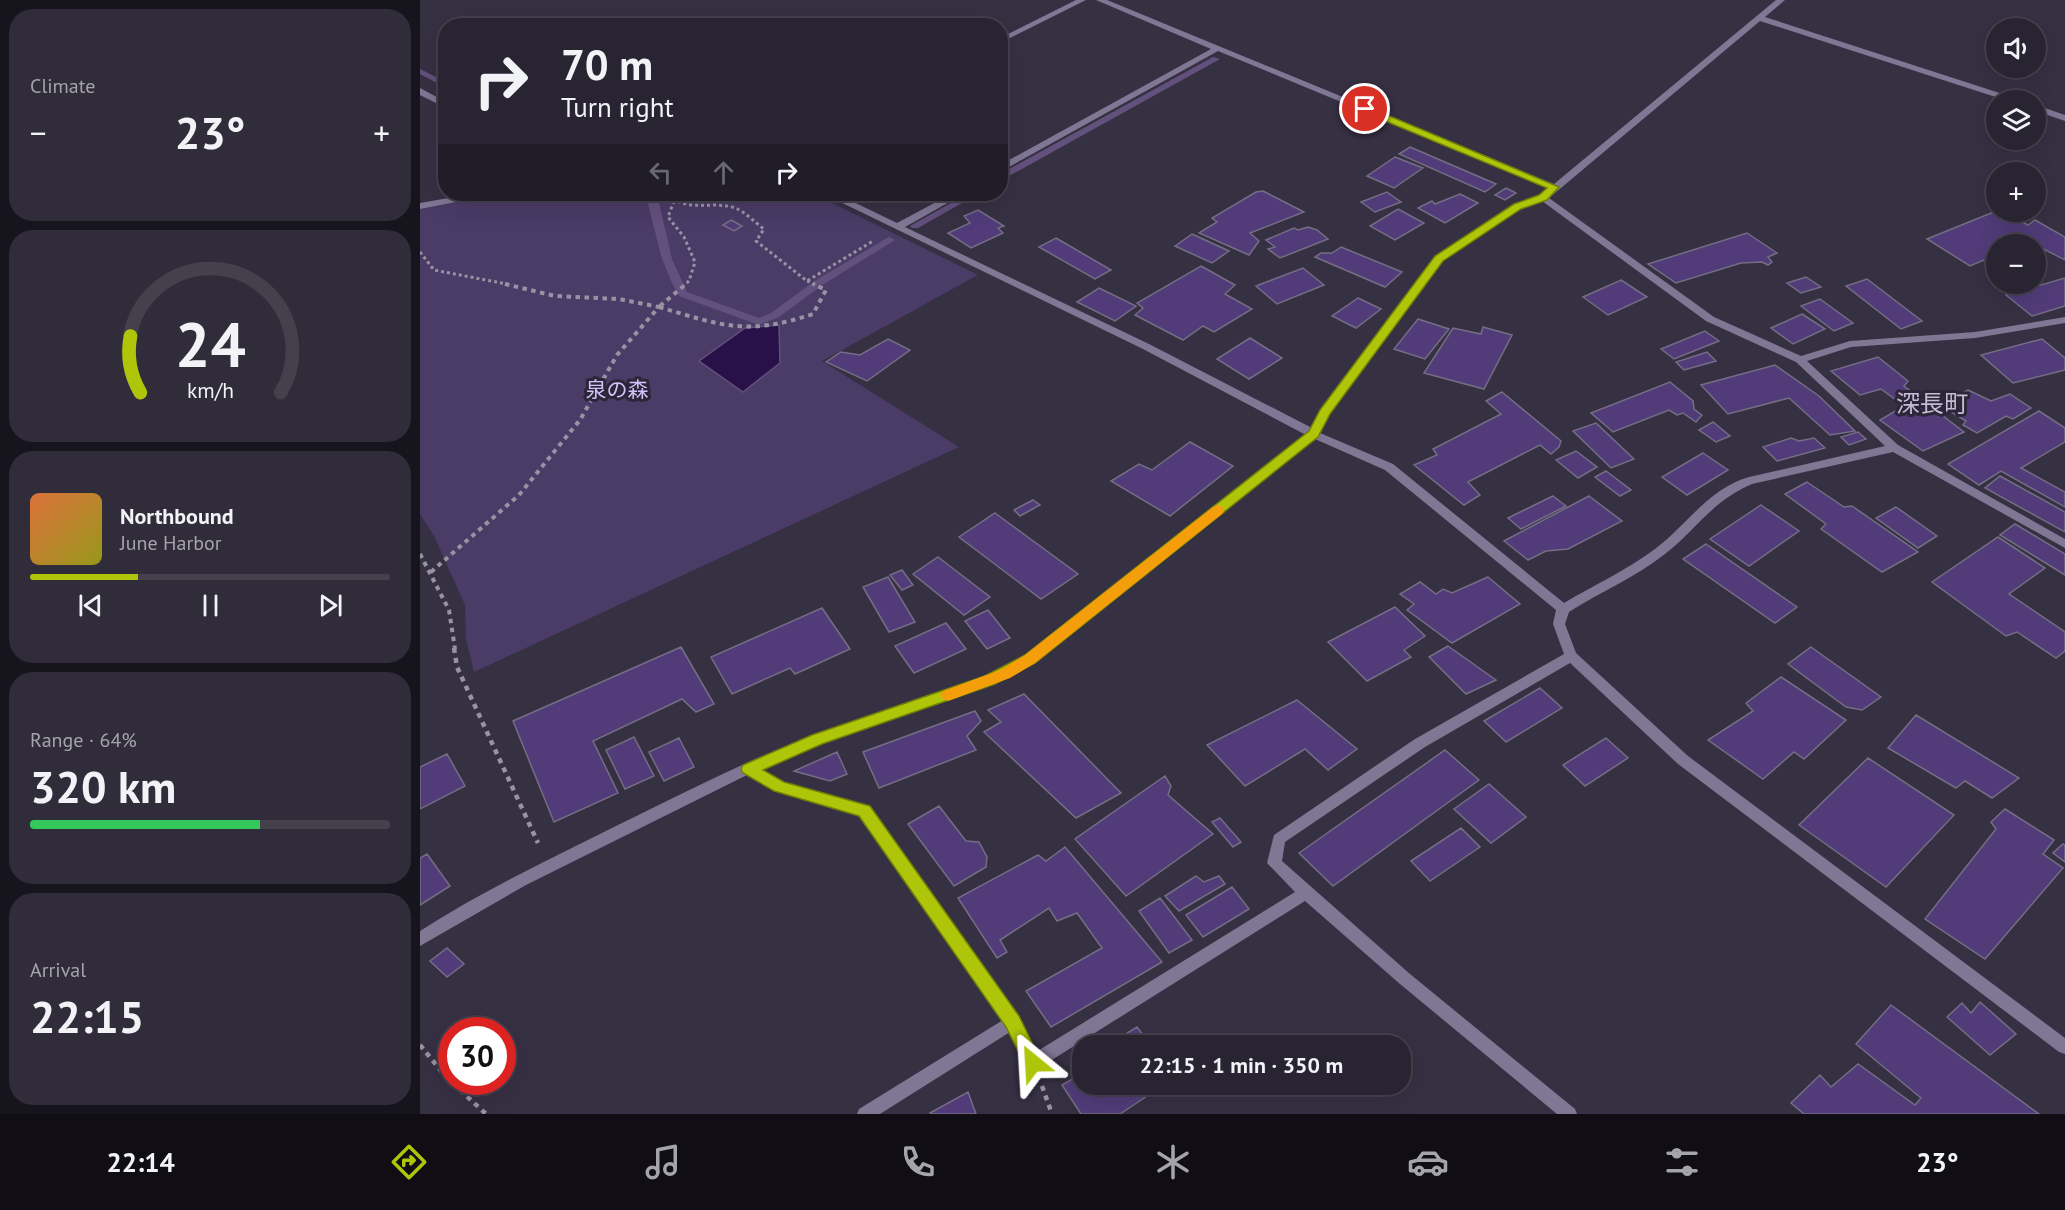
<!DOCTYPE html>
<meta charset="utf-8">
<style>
:root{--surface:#282432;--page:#302c3a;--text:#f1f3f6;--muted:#a5a4ac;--line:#44414d;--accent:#aec509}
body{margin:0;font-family:"PT Sans","Noto Sans JP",sans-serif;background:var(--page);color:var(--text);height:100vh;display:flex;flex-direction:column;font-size:22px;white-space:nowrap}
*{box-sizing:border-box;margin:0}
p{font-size:20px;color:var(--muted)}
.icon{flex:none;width:33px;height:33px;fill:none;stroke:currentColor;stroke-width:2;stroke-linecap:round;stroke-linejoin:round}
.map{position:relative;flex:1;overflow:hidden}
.panel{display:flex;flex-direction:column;gap:9px;padding:9px;background:#16141c;width:420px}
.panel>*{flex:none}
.hud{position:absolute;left:18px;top:18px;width:570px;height:183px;border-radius:24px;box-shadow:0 6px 24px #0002,0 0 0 2px var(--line);background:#282432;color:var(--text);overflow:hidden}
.controls{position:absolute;left:1566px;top:18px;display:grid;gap:12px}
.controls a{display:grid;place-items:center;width:60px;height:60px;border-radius:50%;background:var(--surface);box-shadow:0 6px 24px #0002,0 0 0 2px var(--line);font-size:30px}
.speed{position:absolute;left:18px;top:1017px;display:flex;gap:12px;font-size:30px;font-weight:700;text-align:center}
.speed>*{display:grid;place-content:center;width:78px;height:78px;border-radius:50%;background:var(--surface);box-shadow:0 6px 24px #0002,0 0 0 2px var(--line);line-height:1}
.speed .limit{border:9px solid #d22;background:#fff;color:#111}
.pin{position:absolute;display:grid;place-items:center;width:51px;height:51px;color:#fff;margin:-26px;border:3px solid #fff;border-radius:50%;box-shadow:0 2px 6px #0007}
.me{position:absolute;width:66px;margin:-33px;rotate:333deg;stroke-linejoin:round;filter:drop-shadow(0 0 4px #0008)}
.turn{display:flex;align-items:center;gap:21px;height:126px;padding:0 24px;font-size:27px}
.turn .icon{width:78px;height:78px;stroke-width:2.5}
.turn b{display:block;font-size:42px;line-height:51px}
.lanes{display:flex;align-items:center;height:57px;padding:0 24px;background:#0003;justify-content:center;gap:30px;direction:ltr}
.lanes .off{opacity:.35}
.big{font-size:45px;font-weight:700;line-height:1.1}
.panel .widget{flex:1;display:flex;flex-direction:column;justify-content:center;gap:9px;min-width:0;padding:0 21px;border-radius:24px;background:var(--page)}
.panel .dial{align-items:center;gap:0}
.dial svg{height:156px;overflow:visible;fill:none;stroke:var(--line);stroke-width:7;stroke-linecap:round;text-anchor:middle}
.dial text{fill:var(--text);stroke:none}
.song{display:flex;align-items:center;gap:18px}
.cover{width:72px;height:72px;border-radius:9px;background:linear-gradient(135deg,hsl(20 70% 55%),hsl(60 70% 35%))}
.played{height:6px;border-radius:3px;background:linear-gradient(90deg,var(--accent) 30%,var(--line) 30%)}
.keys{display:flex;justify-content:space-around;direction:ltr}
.heat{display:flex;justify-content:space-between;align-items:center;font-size:33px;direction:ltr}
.charge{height:9px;border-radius:4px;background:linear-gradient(90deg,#34c759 64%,var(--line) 0)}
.trip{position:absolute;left:652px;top:1035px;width:339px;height:60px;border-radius:24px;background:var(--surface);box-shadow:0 6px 24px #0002,0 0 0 2px var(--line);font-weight:700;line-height:60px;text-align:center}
.dock{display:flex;height:96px;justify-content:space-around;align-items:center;background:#100e14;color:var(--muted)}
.dock .icon{width:42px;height:42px}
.dock .selected{color:var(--accent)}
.dock b{font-size:27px;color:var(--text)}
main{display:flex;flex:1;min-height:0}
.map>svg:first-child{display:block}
</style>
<main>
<section class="panel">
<div class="widget"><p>Climate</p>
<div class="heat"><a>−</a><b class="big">23°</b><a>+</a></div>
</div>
<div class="widget dial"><svg viewBox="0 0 100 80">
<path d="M14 69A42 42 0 1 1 86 69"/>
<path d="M14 69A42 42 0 0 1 9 40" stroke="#aec509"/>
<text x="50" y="56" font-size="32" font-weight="700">24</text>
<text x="50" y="72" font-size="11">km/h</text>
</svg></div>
<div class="widget">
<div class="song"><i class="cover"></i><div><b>Northbound</b><p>June Harbor</p></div></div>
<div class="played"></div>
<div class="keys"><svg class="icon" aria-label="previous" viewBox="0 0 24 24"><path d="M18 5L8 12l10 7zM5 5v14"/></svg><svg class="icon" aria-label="pause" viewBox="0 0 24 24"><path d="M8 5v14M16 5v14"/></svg><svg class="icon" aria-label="next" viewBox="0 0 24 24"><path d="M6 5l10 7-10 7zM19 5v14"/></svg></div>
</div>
<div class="widget"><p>Range · 64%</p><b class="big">320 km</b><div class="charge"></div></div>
<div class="widget"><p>Arrival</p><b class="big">22:15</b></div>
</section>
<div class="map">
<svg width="1645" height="1114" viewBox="0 0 1645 1114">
<rect width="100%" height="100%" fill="#363043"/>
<path fill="#4a3b67" d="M83 194H394L558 275 402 361 539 447 54 672 46 639 45 605 14 536 0 514V209Z"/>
<path fill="#281049" stroke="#63517d" stroke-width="1.5" d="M359 325 360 363 323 392 279 361 325 328Z"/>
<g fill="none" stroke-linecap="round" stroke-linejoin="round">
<path fill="#63517d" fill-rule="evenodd" d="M793 57 800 59 580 181V174Z
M0 69 26 82V88L0 74Z
M228 194H237L252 259 267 292 339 318 351 313 396 280 467 238 470 237 475 240 404 284 359 317 339 325 259 296 252 283 242 259 226 196Z
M547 194H558L498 228H492L490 226Z"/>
</g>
<path fill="#513c79" stroke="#746e84" stroke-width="1.5" d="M990 147 1076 184 1065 192 979 154Z
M975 157 1003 168 974 188 947 176Z
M1086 188 1096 193 1085 200 1075 195Z
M843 191 884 212 830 233 839 241 829 255 779 233 797 222 792 218 836 192Z
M967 192 981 202 955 212 941 202Z
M1040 194 1058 203 1025 223 998 208 1012 201 1015 204Z
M978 209 1004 223 975 240 950 226Z
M558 210 584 226 578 228 583 233 551 248 528 233 550 223 544 216Z
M1576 211 1584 212 1608 225 1615 220 1645 237V260L1608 241 1599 244H1576V255L1550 266 1507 239Z
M311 220 322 226 314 231 303 225Z
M888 227 897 230 908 239 860 258 848 249 855 247 846 240 874 228 878 230Z
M1327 233 1357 253 1348 257 1352 262 1348 265 1342 262 1321 263 1256 283 1228 264Z
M772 234 809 251 792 263 755 246Z
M636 238 691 270 675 279 619 247Z
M921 247 982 272 965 287 895 257 901 253H912Z
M781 266 815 285 805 294 832 309 794 332 783 326 763 340 715 315 723 308 717 303Z
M883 268 904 285 857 304 836 286Z
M1386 277 1401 287 1381 293 1367 283Z
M1645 278V306L1612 316 1586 295Z
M1447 279 1502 321 1481 329 1426 286Z
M1201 280 1227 297 1188 315 1163 297Z
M679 288 716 306 695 321 657 302Z
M938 298 961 309 936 328 912 316Z
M1400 299 1433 323 1414 331 1381 306Z
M1382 314 1405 329 1373 344 1351 328Z
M998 319 1029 329 1005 359 974 349Z
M1063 327 1092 335 1064 389 1004 373 1033 328 1061 334Z
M1285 331 1299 341 1254 359 1241 349Z
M830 338 862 358 829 379 797 359Z
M468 339 490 350 447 381 406 362 421 352 440 355Z
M1622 339 1645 358V370L1593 383 1561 355Z
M1287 352 1296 361 1264 370 1256 362Z
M1458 357 1488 381 1484 386 1544 432 1503 451 1460 420 1484 406 1461 389 1440 395 1411 371Z
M1355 365 1399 396 1435 431 1410 435 1369 398 1308 414 1281 385Z
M1250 382 1273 401 1274 409 1282 415 1276 422 1263 413 1257 415 1249 410 1193 432 1171 413Z
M1548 390 1571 401 1590 394 1611 408 1593 419 1586 416 1557 433 1543 425 1546 421 1520 405Z
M1082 392 1141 441 1139 447 1131 454 1120 445 1048 482 1060 495 1044 505 994 465 1017 455 1013 449 1081 414 1066 401Z
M1619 411 1645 428V442L1601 468 1645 492V507L1581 471 1559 485 1528 464Z
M1293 422 1310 436 1296 442 1279 430Z
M1176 423 1214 459 1191 468 1153 431Z
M1438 432 1446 439 1429 445 1421 437Z
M1371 438 1379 441 1394 438 1405 448 1357 461 1343 447Z
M770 442 813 466 750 516 691 481 719 464 732 470Z
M1156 451 1177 467 1158 478 1136 460Z
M1283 453 1308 470 1267 495 1242 477Z
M1186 471 1211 490 1200 496 1175 477Z
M1580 476 1645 512V532L1565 488Z
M1387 482 1424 507 1432 506 1498 552 1462 572 1401 529 1406 524 1365 494Z
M1133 496 1146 506 1101 529 1088 518Z
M1169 496 1202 521 1148 549 1126 551 1108 560 1084 541Z
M613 500 620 505 600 516 594 510Z
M1341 505 1379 531 1329 566 1290 539Z
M1476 507 1517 536 1498 548 1456 518Z
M575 513 658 574 621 599 539 537Z
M1595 524 1645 554V575L1580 535Z
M1578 537 1625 568 1589 594 1645 632V651L1636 658 1597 632 1586 636 1512 582Z
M1286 544 1377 607 1355 623 1263 559Z
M518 557 570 597 544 615 493 574Z
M482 570 493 585 482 590 470 575Z
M468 577 495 622 469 632 443 587Z
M1068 577 1100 604 1032 643 987 610 994 604 980 594 1000 582 1016 594 1023 589 1032 593Z
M975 607 1005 636 984 650 991 657 947 681 908 642Z
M402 608 430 649 375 674 370 668 312 694 291 657Z
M568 610 590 638 567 649 545 621Z
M526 623 546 649 494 673 475 646Z
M1028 646 1076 680 1046 694 1009 657Z
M261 647 294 704 276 712 262 699 173 741 198 793 134 822 93 721Z
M1391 647 1461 697 1442 710 1426 707 1368 664Z
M1361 677 1426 720 1384 759 1374 752 1343 779 1288 740 1333 711 1326 703Z
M1120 688 1142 708 1086 742 1064 721Z
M604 694 701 793 656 818 564 732 581 722 568 710Z
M877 700 937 749 908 770 885 749 825 786 787 745Z
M555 711 561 721 547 736 556 750 459 788 443 752Z
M1496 715 1599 778 1572 798 1545 781 1536 788 1468 748Z
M214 737 234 776 205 789 186 750Z
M259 738 274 767 244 781 229 752Z
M1186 738 1208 758 1165 786 1143 765Z
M1025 750 1059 780 913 886 879 853Z
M417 752 427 774 410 781 374 771Z
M27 754 45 786 0 809V767Z
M1448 758 1534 815 1466 887 1379 825Z
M745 776 751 786 748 795 793 834 706 896 655 839Z
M1069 784 1106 817 1071 843 1034 809Z
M519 806 546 841 559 842 567 857 566 867 534 886 488 824Z
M1585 809 1634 840 1623 854 1643 868 1565 959 1505 919 1576 829 1571 822Z
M800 818 821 842 813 847 792 822Z
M1041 828 1060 847 1010 881 991 861Z
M1643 844 1645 845V862L1633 853Z
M645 847 742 962 631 1027 606 991 682 948 657 913 637 921 629 908 580 940 587 952 577 958 538 898 618 855 626 861Z
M7 854 30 886 0 905V858Z
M776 876 784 882 799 876 805 884 759 911 745 896Z
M812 887 829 909 783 937 766 915Z
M740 898 772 940 749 953 719 911Z
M27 948 44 964 27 977 10 961Z
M1560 1002 1596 1034 1570 1055 1527 1017 1542 1003 1551 1013Z
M1471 1005 1619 1114H1384L1371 1103 1400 1075 1411 1087 1438 1064 1495 1105 1501 1098 1436 1044Z
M717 1027 731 1046H686Z
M663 1073V1084H745L700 1114H661L642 1085Z
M548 1092 556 1114H511L510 1113Z"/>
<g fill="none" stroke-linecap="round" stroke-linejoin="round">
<path stroke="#9893a3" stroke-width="3" stroke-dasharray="3 3" stroke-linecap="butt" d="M248 194C268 213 288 201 312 207 324 210 334 222 344 229L336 241 387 281 453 241
M254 201 248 217 264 237 275 262 269 281 264 285
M0 252 14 270 92 285
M387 281 396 285"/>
<path stroke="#9893a3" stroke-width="4" stroke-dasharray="4.5 4.5" stroke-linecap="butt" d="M240 306 266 284
M239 307C303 326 327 336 393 314L406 290 393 284
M0 554 29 610 35 649
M11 572 99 495 160 420 197 355 239 307 199 299 135 296 85 284"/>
<path stroke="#9893a3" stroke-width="4.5" stroke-dasharray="5 5" stroke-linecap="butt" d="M34 648 37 667 118 843
M0 1045 26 1077 66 1114
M622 1086 632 1114"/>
<path fill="#7f7794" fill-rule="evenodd" d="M656 0H666L580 43V38Z
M676 0H687L1134 184 1356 0H1365L1345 17 1595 98 1596 100H1585L1340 21 1129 198 1294 317 1381 356 1430 341 1555 332 1645 317V323L1555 338 1431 347 1387 361 1478 445 1645 539V548L1473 452 1332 484C1292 501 1277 529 1245 554 1216 577 1180 592 1149 612L1145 624 1156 653 1268 756 1645 1038V1054L1639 1052 1258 764 1150 663 1005 747 865 842 862 861 990 974 1155 1109 1157 1114H1137L980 984 885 901 619 1068 613 1070 607 1068 590 1032 460 1114H437L439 1109 583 1020 439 815 355 791 327 775 106 885 0 946V931C64 890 132 858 200 824 260 795 319 764 381 740 456 711 534 694 605 656L886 435 723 349 408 196 407 194H417L477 223 531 194H541L540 196 485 227 731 345 892 428 901 411 1016 256 1095 204 1120 196 1129 188 798 51 580 172V165L791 49ZM1122 201 1286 321 1376 362 1465 446 1329 477C1288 489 1267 525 1235 549 1207 570 1174 585 1144 603L973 464 900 433 910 414 1022 260 1101 208ZM895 439 965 470 1136 610 1133 624 1144 654 995 739 854 835 847 863 875 892 616 1052 598 1017 449 807 364 783 340 769 403 743 564 688 615 662Z
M0 88 26 102V108L0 95Z
M1616 105 1645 115V121L1616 111Z
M51 194H68L63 197 0 209V203Z"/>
</g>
<path fill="#aec509" stroke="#718006" stroke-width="1.5" d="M941 107H948L1139 187 1127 200 1101 209 1023 261 910 414 898 437 615 663 575 684 402 744 343 770 364 782 450 806 599 1016 622 1063 620 1069 613 1071 607 1069 586 1027 439 816 354 791 323 773 321 769 323 765 392 735 565 676 605 655 889 431 900 410 1015 256 1094 204 1119 195 1127 188 941 111Z"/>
<path fill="#f59e0b" d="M798 505 803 507 804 510 803 513 615 663 590 678 528 701 523 699 520 695 523 691 580 670 605 655 793 507Z"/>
<g text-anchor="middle" stroke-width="6" stroke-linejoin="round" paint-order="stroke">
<g font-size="21" fill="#d2c2fa" stroke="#2c2638">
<text x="197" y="397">泉の森</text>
</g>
<g font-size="24" fill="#c3bcd4" stroke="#2c2638">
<text x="1512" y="412">深長町</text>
</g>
</g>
</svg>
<div class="controls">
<a><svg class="icon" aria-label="sound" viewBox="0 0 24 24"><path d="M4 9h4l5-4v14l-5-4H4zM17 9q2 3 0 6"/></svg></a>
<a><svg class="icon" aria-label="layers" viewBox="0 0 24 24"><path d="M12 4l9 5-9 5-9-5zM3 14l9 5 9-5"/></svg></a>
<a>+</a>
<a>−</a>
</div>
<div class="speed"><div class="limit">30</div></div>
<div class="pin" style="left:945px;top:109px;background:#d93025"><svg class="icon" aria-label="arrive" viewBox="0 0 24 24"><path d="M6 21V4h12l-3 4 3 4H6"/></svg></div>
<svg class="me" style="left:613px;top:1063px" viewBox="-20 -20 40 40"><path d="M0-17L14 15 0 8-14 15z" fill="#aec509" stroke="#fff" stroke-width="4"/></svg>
<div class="trip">22:15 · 1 min · 350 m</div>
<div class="hud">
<div class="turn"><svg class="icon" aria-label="right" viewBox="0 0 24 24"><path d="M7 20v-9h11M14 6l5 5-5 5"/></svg><div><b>70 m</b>Turn right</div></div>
<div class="lanes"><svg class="icon off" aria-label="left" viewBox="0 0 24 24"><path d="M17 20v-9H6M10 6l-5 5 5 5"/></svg><svg class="icon off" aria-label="ahead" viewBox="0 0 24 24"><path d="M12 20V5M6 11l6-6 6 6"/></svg><svg class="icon" aria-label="right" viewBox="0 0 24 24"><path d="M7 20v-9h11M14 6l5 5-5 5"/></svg></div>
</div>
</div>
</main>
<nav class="dock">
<b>22:14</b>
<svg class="icon selected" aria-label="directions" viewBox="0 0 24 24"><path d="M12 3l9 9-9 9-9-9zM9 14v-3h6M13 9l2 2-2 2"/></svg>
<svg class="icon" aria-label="music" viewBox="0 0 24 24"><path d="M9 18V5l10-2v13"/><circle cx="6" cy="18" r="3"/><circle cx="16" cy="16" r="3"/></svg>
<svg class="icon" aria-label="phone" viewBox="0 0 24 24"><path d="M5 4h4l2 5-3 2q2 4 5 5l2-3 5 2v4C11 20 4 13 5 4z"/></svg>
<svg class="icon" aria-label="climate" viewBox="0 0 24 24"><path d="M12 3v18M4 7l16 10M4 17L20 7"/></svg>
<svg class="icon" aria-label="car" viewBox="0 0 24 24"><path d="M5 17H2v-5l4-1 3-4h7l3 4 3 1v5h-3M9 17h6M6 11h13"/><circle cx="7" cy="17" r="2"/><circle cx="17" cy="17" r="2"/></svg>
<svg class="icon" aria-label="filters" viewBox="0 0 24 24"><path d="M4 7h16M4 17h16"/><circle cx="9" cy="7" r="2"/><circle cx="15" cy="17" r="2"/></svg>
<b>23°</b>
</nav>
